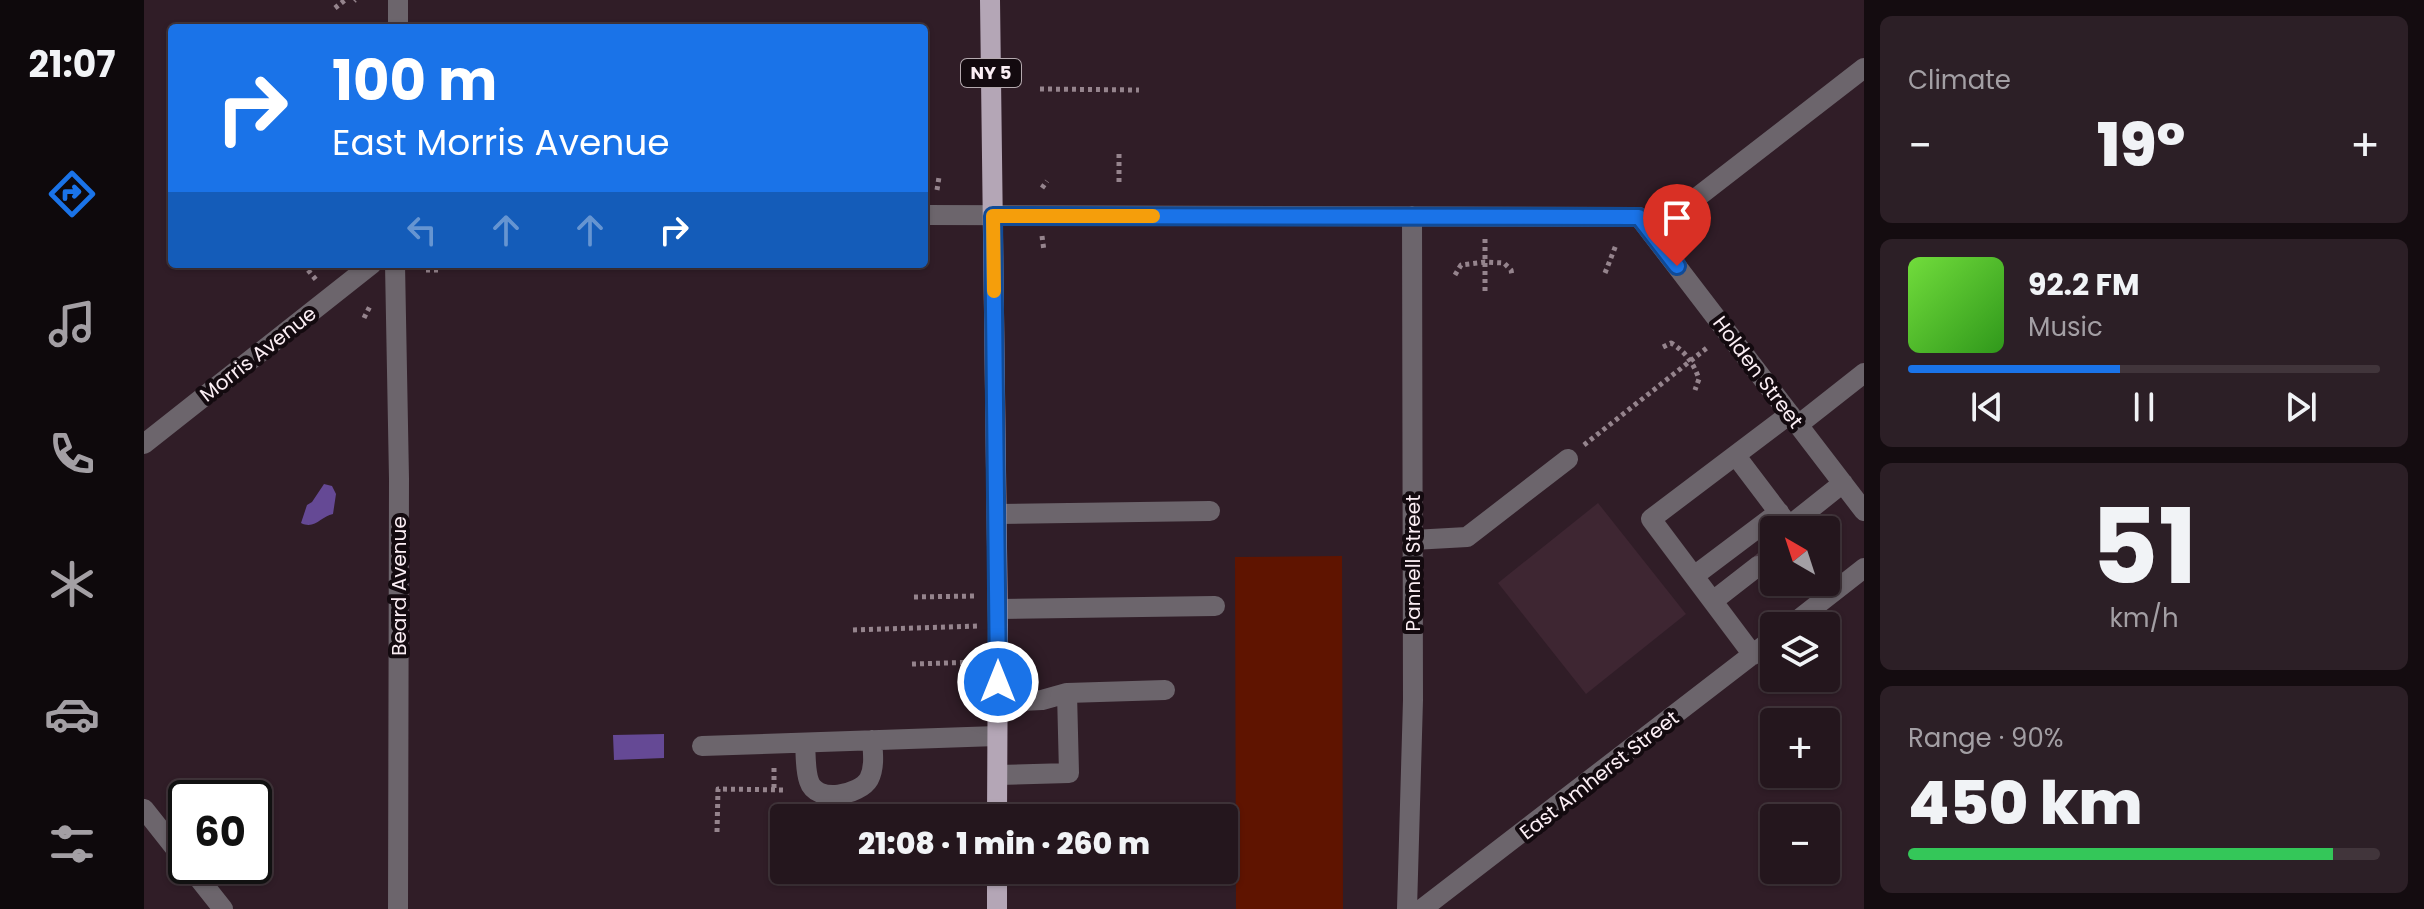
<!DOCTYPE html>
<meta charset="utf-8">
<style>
:root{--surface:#24161d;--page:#2c1f26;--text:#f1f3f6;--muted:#a39fa4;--line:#41353b;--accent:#1a73e8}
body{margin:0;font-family:Poppins,sans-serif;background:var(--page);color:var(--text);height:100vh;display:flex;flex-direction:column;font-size:30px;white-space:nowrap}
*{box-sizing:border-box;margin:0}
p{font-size:26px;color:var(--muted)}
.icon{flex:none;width:44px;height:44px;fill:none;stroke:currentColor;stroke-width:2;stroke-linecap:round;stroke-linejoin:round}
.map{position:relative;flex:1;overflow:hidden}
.side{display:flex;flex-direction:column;gap:16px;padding:16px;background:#140c10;width:560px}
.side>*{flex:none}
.guide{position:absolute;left:24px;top:24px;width:760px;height:244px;border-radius:8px;box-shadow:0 2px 6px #0004,0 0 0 2px var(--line);background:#1a73e8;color:#fff;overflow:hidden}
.needle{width:52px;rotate:321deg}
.buttons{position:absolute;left:1616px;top:516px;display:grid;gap:16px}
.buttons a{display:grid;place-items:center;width:80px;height:80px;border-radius:8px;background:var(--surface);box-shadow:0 2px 6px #0004,0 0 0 2px var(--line);font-size:40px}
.speed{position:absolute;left:24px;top:780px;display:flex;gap:16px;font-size:40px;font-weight:700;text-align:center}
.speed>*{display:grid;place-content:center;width:104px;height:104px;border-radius:50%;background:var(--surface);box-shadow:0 2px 6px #0004,0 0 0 2px var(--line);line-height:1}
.speed .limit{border:4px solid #111;border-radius:12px;background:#fff;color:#111}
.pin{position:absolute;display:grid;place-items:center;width:68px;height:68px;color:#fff;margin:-82px -34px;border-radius:50% 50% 50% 0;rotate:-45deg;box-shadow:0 0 8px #0007}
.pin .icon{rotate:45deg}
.me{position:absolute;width:88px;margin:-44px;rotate:0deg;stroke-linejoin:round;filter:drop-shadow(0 0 6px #0008)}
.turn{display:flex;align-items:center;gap:28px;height:168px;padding:0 32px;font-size:36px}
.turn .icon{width:104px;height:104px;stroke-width:2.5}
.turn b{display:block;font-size:56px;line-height:68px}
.lanes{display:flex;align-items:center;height:76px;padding:0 32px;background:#0003;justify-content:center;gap:40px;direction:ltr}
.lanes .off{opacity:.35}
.big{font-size:60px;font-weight:800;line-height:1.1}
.side .tile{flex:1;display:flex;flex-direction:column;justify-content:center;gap:12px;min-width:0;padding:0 28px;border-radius:12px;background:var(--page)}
.side .dial{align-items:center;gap:0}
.dial b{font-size:104px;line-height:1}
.song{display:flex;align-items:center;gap:24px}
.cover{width:96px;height:96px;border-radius:12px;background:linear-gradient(135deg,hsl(100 70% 55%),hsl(110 70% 35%))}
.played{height:8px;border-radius:4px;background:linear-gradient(90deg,var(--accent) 45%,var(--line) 45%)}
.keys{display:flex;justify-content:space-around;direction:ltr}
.heat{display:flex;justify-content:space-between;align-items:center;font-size:44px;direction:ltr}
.charge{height:12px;border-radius:6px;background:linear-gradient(90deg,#34c759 90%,var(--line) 0)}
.trip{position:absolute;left:626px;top:804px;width:468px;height:80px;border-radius:8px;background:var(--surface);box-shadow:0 2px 6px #0004,0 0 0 2px var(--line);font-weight:800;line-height:80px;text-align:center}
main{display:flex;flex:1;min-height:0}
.tab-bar{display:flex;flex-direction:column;width:144px;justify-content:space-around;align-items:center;background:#0e090c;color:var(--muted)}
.tab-bar .icon{width:56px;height:56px}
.tab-bar .on{color:var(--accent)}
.tab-bar b{font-size:36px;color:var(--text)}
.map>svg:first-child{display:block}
</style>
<main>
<nav class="tab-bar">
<b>21:07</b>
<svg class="icon on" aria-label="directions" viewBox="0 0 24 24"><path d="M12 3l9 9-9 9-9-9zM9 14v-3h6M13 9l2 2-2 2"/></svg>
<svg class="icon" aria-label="music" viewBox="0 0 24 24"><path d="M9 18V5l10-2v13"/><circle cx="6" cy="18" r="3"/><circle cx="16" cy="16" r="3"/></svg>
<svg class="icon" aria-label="phone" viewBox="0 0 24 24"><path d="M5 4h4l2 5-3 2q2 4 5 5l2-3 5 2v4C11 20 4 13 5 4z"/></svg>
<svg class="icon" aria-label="climate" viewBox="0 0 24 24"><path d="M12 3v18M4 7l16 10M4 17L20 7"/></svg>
<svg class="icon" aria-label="car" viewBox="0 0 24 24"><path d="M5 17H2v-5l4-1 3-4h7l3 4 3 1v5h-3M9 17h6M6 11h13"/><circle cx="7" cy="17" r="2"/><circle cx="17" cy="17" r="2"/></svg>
<svg class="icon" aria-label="filters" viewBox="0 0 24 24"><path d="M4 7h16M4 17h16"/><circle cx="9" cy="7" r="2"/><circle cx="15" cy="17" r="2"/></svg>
</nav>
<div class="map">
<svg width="1720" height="909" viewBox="0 0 1720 909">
<rect width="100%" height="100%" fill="#301d27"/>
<path fill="#3e2632" d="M1454 503 1542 614 1442 694 1354 583Z"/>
<path fill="#5f1400" d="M1198 556 1199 909H1092L1091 557Z"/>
<path fill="#654995" d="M180 484 188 486 192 494 189 514C177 516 171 530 157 523L163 505 168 502Z
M520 734V758L470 760 469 735Z"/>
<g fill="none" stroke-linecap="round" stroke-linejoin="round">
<path stroke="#4e3c46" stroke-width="20" stroke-dasharray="20 10" stroke-linecap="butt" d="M1614 566 1630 553"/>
<path stroke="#95848d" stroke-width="5" stroke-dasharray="4 4" stroke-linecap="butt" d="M210 1 211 0
M191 8 201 0
M896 89 995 90
M975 154V183
M898 188 903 181
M793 190 795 177
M898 236 900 251
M159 264 173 281
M282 270H295
M1461 273 1472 245
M1311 275 1317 265 1341 262 1360 263 1367 270 1368 275
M1341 291V238
M220 318 227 304
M1519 347 1527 343C1541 351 1550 364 1555 379L1551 390
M1440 445 1564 347
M770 597 832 596
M709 630 833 626
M768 664 833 662
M630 768V790
M726 810 828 808
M573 832 574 789 643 790"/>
<path stroke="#6c656c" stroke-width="20" d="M254 0V28
M780 215 1495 217 1720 511
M1507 233 1720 68
M251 264 255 479 254 909
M1654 425 1720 373
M0 444 228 264
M1592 456 1645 526
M853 514 1066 511
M1649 530 1645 526 1699 483
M1269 540 1323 537 1424 459
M1550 576 1635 512
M1569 601 1614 566
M854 609 1071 606
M1646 626 1720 568
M1609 655 1507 519 1646 414
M853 702 898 700 923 693 1021 690
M661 743C662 755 661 770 665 781 672 804 716 795 725 779 731 767 729 753 728 740
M558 746 853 736
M854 775 925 773 923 693
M0 809 42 862
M45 866 79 909
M853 873 1063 872
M1263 909 1269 700 1268 216
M1278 909 1630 638"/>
<path stroke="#b4a6b6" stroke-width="20" d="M846 0 854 625 853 818
M853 909V870"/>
</g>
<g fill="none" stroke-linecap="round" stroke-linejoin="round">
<defs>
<path id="route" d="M854 682 849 216 1495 217 1533 266"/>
</defs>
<use href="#route" stroke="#114b97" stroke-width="20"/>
<use href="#route" stroke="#1a73e8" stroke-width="14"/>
<path stroke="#f59e0b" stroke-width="14" d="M850 291 849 216H1009"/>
</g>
<g text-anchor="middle" stroke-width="8" stroke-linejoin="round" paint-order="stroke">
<rect fill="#130a0f" stroke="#b5aaaf" stroke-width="2" x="817" y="59" width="60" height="28" rx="6"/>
<g font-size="18" font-weight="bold" fill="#fbeef4">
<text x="847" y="79">NY 5</text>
</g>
<g font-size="20" fill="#fbeef4" stroke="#130a0f">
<text transform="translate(114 354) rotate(-38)" y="7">Morris Avenue</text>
<text transform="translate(1614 372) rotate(53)" y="7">Holden Street</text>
<text transform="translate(1269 563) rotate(-90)" y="7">Pannell Street</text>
<text transform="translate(255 586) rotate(-90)" y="7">Beard Avenue</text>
<text transform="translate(1455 775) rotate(-38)" y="7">East Amherst Street</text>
</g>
</g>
</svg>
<div class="buttons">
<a><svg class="needle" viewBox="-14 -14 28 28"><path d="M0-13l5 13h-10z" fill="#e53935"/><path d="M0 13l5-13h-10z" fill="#a39fa4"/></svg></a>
<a><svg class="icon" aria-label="layers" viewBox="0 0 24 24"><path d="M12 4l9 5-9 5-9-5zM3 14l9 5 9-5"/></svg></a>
<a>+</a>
<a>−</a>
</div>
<div class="speed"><div class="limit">60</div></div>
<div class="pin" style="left:1533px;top:266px;background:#d93025"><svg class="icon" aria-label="arrive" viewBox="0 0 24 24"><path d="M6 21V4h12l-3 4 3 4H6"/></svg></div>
<svg class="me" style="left:854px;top:682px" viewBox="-20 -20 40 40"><circle r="17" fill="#1a73e8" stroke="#fff" stroke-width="3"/><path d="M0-11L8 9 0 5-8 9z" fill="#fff"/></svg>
<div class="trip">21:08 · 1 min · 260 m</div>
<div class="guide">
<div class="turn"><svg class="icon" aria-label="right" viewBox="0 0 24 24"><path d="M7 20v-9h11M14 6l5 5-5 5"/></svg><div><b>100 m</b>East Morris Avenue</div></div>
<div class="lanes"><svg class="icon off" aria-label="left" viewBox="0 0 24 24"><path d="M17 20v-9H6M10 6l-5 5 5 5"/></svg><svg class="icon off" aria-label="ahead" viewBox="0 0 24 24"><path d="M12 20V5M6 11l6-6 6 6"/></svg><svg class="icon off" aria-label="ahead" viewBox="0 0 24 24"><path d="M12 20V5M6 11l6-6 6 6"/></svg><svg class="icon" aria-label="right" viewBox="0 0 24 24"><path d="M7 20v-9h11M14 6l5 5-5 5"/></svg></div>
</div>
</div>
<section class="side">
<div class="tile"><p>Climate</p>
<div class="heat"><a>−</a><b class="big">19°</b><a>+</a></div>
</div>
<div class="tile">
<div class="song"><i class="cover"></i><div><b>92.2 FM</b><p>Music</p></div></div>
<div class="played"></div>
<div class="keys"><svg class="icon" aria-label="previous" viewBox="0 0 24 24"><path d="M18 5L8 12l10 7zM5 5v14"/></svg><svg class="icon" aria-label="pause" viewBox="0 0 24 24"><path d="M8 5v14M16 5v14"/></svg><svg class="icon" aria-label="next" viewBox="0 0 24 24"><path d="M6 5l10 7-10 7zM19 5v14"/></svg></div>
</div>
<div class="tile dial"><b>51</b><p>km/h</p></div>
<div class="tile"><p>Range · 90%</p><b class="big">450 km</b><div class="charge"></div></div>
</section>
</main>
